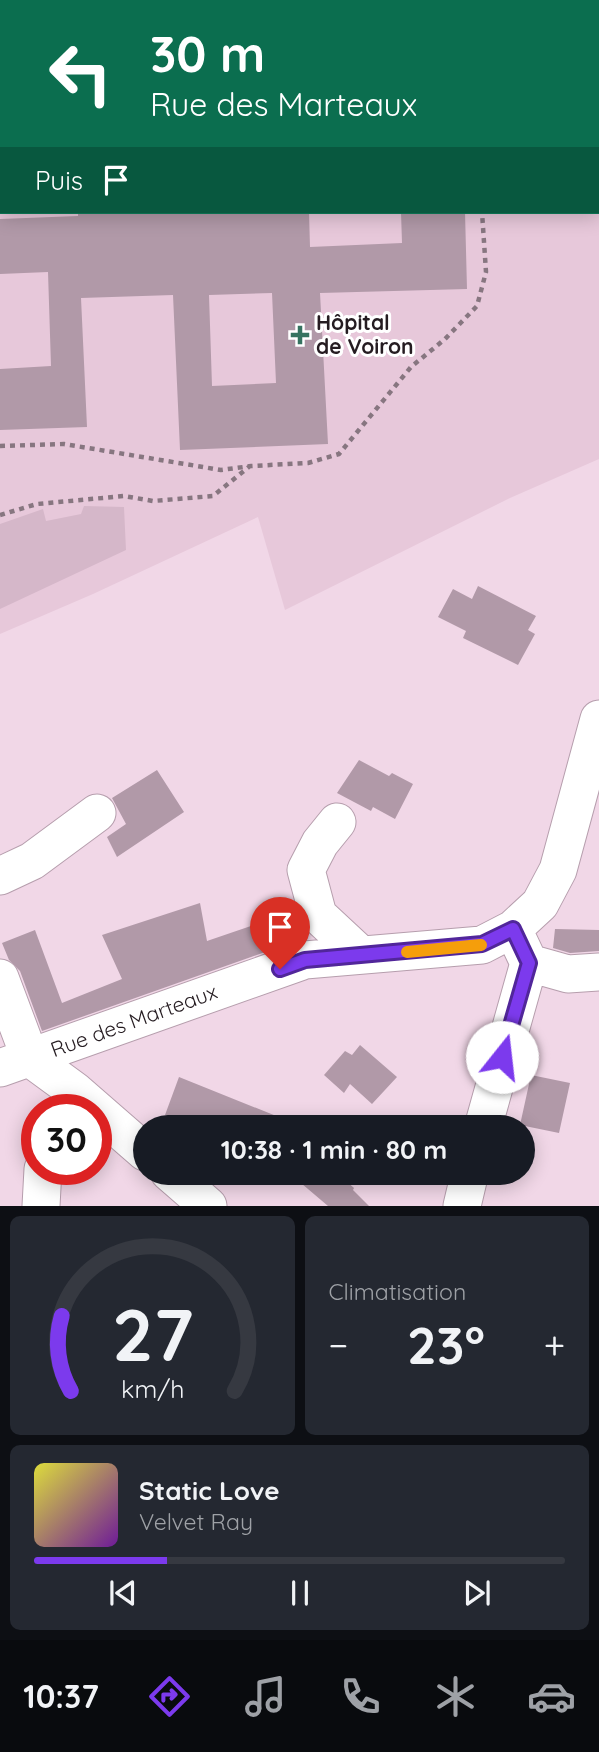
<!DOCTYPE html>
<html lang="fr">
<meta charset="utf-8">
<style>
:root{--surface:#171b24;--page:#242831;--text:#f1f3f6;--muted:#9ea1a6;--line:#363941;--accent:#7c3aed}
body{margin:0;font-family:Quicksand,sans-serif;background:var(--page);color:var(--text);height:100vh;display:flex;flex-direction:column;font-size:26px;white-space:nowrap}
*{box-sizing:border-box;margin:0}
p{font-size:23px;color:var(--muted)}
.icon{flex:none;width:38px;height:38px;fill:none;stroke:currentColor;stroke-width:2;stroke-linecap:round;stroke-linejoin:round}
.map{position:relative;height:1206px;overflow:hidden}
.panel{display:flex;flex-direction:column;gap:10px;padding:10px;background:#0d0f14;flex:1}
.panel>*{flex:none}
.hud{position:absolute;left:0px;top:0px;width:600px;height:214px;box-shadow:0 4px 18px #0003;background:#0b6e4f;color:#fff;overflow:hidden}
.speed{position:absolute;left:21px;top:1094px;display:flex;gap:14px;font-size:35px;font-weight:700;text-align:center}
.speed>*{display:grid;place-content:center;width:91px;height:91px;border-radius:50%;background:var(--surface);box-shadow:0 4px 18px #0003;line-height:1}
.speed .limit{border:10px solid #d22;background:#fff;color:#111}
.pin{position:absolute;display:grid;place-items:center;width:60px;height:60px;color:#fff;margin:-72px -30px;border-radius:50% 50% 50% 0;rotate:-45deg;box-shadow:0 0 7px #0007}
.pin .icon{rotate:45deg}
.me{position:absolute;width:77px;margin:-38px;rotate:16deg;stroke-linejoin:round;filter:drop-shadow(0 0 5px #0008)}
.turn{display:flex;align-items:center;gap:24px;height:147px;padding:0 35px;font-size:32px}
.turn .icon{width:91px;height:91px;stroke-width:2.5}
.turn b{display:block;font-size:49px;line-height:60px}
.then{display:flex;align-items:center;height:66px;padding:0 35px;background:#0003;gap:14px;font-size:26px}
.big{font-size:52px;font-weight:700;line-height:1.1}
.panel .widget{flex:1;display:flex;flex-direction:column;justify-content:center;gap:10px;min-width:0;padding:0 24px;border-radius:10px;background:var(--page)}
.panel .dial{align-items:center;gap:0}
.dial svg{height:182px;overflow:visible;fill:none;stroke:var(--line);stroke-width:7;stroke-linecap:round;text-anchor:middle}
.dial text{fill:var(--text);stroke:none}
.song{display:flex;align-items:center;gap:21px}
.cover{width:84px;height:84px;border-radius:10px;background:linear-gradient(135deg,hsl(60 70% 55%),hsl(280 70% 35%))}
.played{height:7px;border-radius:4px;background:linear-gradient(90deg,var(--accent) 25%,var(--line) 25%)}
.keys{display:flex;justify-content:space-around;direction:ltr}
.heat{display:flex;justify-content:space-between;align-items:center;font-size:38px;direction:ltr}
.panel .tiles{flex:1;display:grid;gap:10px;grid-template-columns:1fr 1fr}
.widget:last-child{grid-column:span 2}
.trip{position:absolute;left:133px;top:1115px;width:402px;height:70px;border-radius:35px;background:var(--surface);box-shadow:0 4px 18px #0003;font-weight:700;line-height:70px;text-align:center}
.menu{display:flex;height:112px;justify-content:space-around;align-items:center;background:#090b0e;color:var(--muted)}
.menu .icon{width:49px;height:49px}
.menu .current{color:var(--accent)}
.menu b{font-size:32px;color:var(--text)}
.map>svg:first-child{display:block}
</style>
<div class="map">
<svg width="599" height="1206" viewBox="0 0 599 1206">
<rect width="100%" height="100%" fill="#f1d7e7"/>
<path fill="#e7c8da" d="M0 0H501L503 2H2V212H598L599 118V459L510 498 285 610 258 517 93 594 0 634Z"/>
<path fill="#d5b7c9" d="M84 506 124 507 126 550 0 609V524L43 509 46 521 81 514Z"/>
<path fill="#b199a8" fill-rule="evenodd" d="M78 212H309L310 247 402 243 401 212H465L467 289 320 293 328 444 180 450 173 295 81 298 87 427 0 430V369L51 366 48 272 0 274V219L78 216ZM272 293 276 383 212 386 209 295Z
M478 586 536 616 528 630 535 634 518 665 463 638 466 631 438 617 453 589 472 599Z
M359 760 389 776 392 773 413 784 395 819 373 807 371 811 337 793Z
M157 770 184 812 117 857 107 837 126 824 112 798Z
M200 903 207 941 280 916 288 944 42 1031 20 971 9 960 2 943 35 930 62 1003 122 979 102 935Z
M555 929 599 930V951L570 953 553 948Z
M360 1045 397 1077 372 1104 350 1084 344 1093 324 1075 345 1051 352 1055Z
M531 1075 570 1083 559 1133 520 1125Z
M179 1077 301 1126V1127H195L165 1115Z
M288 1172H336L354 1188 353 1190 369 1206H328Z"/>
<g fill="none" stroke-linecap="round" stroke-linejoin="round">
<defs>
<path id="minor" d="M286 0V2
M446 0V2
M559 0V2
M598 76 599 77
M0 102H2
M337 822 320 843 306 870 318 915 361 955
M0 876 32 861 97 813
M529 963 568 974 599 972
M0 978 30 1058 75 1091 145 1152
M0 1068 305 960 482 945 513 929 540 904 558 870 599 719
M483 1127 529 963 513 929
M169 1172 208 1206
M41 1206 43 1169
M462 1206 470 1172"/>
</defs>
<use href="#minor" stroke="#b69ead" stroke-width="39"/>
<path stroke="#877680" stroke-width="4.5" stroke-dasharray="5 5" stroke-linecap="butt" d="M323 2 324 0
M0 446 64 444 221 470 251 466 308 463 339 454 411 367 445 339 477 306 486 272 482 212
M0 515 37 504 124 496 153 501 213 496 250 466"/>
<use href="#minor" stroke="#fff" stroke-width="37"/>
</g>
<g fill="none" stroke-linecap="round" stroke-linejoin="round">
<defs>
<path id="route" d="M280 969 305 960 482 944 513 929 529 963 502 1057"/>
</defs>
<use href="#route" stroke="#51269a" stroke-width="18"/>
<use href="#route" stroke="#7c3aed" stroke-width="12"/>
<path stroke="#f59e0b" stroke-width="12" d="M407 952 481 945"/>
</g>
<path fill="#357360" stroke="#fff" stroke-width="2.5" d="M296.5 324.5h7v7h7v7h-7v7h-7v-7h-7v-7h7z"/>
<g text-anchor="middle" stroke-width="6" stroke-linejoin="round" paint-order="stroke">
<g font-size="21" font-weight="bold" fill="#251c21" stroke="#fff" text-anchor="start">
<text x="316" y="330">Hôpital<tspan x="316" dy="24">de Voiron</tspan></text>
</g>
<g font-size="21" fill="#251c21" stroke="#fff">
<text transform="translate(134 1021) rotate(-20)" y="7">Rue des Marteaux</text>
</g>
</g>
</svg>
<div class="speed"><div class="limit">30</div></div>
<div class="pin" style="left:280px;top:969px;background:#d93025"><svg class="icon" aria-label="arrive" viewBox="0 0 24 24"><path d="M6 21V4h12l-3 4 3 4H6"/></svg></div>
<svg class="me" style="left:502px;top:1057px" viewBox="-20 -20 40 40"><circle r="19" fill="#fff"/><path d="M0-13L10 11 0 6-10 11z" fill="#7c3aed"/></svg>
<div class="trip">10:38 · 1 min · 80 m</div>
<div class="hud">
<div class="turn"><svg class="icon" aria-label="left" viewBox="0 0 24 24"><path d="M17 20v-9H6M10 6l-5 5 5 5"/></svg><div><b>30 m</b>Rue des Marteaux</div></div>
<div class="then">Puis<svg class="icon" aria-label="arrive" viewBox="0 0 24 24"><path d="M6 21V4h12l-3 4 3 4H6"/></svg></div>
</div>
</div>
<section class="panel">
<div class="tiles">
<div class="widget dial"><svg viewBox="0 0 100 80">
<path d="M14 69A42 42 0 1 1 86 69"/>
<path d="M14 69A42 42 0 0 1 10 36" stroke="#7c3aed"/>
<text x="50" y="56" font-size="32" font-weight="700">27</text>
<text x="50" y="72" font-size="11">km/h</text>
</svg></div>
<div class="widget"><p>Climatisation</p>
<div class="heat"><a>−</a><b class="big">23°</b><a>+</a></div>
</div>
<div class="widget">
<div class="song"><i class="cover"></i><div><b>Static Love</b><p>Velvet Ray</p></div></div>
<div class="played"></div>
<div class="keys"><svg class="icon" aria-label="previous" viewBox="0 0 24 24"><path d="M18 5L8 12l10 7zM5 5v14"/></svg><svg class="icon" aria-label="pause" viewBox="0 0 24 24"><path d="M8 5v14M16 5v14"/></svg><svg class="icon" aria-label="next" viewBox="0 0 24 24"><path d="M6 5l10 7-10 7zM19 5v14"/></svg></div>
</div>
</div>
</section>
<nav class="menu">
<b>10:37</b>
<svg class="icon current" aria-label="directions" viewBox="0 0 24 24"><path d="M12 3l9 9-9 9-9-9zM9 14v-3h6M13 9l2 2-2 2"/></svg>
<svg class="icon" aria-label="music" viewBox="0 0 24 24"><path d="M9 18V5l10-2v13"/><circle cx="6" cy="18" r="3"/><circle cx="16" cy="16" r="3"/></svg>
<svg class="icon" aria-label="phone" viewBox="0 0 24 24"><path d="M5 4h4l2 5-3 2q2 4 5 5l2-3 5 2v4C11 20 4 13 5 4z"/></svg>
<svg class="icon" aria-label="climate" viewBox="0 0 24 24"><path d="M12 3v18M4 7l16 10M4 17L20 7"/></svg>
<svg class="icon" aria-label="car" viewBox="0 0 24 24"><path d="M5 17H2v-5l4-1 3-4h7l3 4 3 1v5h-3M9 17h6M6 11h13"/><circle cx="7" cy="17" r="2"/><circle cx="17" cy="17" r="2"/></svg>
</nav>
